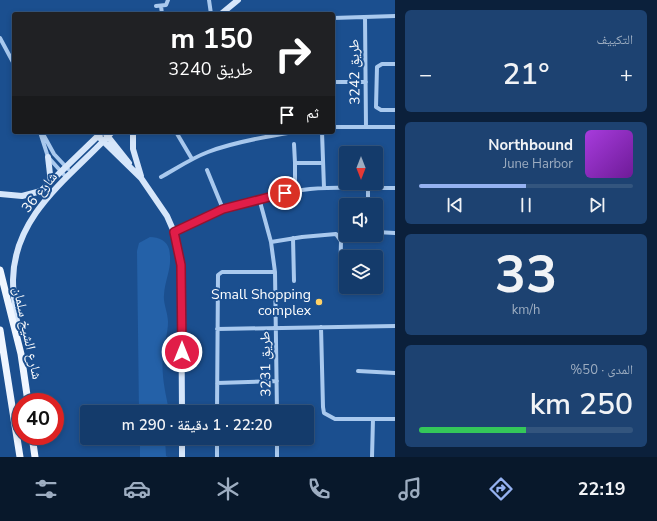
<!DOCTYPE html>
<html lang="ar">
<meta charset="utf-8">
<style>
:root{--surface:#143b6b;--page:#1d4271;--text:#f1f3f6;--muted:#9dadc1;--line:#33557e;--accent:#95b2f1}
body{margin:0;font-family:"Nunito Sans","Noto Naskh Arabic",sans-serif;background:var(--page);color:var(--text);direction:rtl;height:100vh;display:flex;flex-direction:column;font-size:15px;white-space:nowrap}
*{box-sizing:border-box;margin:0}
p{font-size:13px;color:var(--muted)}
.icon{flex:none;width:22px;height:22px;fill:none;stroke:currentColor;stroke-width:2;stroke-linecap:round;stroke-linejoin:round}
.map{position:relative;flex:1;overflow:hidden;direction:ltr}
.side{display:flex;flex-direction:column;gap:10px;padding:10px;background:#0b203b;width:262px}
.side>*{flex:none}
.guide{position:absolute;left:12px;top:12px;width:323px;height:122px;border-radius:4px;box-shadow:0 2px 6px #0003,0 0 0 1px var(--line);direction:rtl;background:#202124;color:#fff;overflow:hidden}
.needle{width:26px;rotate:180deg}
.tools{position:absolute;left:339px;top:146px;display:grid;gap:8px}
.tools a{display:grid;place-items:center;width:44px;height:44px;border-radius:4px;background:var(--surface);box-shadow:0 2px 6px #0003,0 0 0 1px var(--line);font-size:20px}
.speed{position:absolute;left:12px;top:393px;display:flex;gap:8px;font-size:20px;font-weight:700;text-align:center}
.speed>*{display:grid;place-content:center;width:52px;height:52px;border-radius:50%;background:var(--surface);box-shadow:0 2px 6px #0003,0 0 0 1px var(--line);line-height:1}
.speed .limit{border:6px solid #d22;background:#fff;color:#111}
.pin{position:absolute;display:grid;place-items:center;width:34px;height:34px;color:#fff;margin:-17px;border:2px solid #fff;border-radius:50%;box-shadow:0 1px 4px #0007}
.me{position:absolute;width:44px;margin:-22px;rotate:0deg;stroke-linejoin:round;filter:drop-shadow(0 0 3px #0008)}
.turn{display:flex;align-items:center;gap:14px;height:84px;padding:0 16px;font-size:18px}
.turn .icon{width:52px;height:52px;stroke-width:2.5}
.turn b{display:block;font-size:28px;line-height:34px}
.then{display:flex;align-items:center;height:38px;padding:0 16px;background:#0003;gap:8px;font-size:15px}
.big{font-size:30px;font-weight:600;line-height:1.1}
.side .tile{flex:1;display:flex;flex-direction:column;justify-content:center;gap:6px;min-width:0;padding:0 14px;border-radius:6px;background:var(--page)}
.side .dial{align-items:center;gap:0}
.dial b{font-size:52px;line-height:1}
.song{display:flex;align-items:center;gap:12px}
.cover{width:48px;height:48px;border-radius:6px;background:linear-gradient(135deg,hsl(280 70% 55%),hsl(280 70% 35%))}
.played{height:4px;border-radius:2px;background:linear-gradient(90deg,var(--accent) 50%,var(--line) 50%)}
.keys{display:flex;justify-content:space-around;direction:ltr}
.heat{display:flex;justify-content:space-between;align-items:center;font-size:22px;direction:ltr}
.charge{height:6px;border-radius:3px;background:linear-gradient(90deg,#34c759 50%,var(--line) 0)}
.trip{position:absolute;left:80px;top:405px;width:234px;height:40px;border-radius:4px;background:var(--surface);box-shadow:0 2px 6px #0003,0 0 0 1px var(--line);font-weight:600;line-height:40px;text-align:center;direction:rtl}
.tabs{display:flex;height:64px;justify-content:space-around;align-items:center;background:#08182b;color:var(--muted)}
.tabs .icon{width:28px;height:28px}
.tabs .selected{color:var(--accent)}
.tabs b{font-size:18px;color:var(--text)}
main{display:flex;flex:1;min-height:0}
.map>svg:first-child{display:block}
</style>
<main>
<section class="side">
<div class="tile"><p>التكييف</p>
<div class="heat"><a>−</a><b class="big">21°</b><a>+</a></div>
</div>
<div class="tile">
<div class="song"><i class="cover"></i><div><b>Northbound</b><p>June Harbor</p></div></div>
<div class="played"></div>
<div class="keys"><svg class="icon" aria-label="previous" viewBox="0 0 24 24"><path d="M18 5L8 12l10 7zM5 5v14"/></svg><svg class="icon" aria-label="pause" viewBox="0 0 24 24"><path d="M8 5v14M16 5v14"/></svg><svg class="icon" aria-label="next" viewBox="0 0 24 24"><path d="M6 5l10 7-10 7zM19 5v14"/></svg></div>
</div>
<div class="tile dial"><b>33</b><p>km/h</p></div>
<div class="tile"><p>المدى · 50%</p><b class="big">250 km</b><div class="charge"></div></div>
</section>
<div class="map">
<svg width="395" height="457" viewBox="0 0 395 457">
<rect width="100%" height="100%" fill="#1b4f8f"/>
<path fill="#2461a8" d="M150 237C159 237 167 241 169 249 173 268 165 278 164 295 163 303 168 313 168 322 168 333 164 344 163 355 161 373 165 392 169 410L168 412H139L137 251 139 243Z
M140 438H165L166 456 168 457H140Z"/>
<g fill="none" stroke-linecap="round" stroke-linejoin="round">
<path stroke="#a9c9ee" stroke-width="4" d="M209 0 211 14
M156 6 166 5 168 0
M161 6 162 14
M365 17 366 127
M333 18 395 16
M0 38 14 64
M395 64H382L377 67 376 107 381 110H395
M336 82H366
M333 127H395
M40 132 48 157 66 177
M176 132 192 159
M322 132 324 188
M43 134 54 154 68 169
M294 144 295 163H322
M295 163V180
M207 170 223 209
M161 177C177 168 192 158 208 152 231 143 269 136 294 132
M368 188V205
M259 198 271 242 275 272 277 412
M174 232C220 211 260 194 310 189 338 186 367 188 395 188
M376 232 395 233
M339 236 346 234
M293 238 294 281
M271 242 302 237 336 234 341 241 340 280
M321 327 323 407 324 413 335 419H395
M217 329 395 326
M358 371 395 373
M217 383 277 381
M217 412 218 275 222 272H275
M277 438V457
M217 457V438
M372 457 373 419"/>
<path stroke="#d6e6fa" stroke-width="6" d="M221 14 238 0
M133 132V149L141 176
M106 134 129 163
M98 136 141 178 167 216 174 232 181 265 182 412
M48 157 51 183
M0 194 22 196 41 191 102 132
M19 334C16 316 13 298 13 280 14 213 72 176 112 132
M182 438V457"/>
<path stroke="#f0f6ff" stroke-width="7" d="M0 270 21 354 28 402
M0 330 20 457
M32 436 35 457"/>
</g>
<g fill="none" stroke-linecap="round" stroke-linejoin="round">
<defs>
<path id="route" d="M182 352 181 265 174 232 223 209 285 193"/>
</defs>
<use href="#route" stroke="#92132f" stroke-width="10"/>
<use href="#route" stroke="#e11d48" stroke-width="7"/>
</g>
<circle fill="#ffd166" stroke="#1b4f8f" stroke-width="1.5" cx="319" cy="302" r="4"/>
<g text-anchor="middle" stroke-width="4" stroke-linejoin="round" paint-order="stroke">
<g font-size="14" fill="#fff" stroke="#1b4f8f">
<text transform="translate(354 72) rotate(-91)" y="5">طريق 3242</text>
<text transform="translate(39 192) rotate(-51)" y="5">شارع 36</text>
<text transform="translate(28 333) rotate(78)" y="5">شارع الشيخ سلمان</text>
<text transform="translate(265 364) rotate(-91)" y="5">طريق 3231</text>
</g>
<g font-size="14" fill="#fff" stroke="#1b4f8f" text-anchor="end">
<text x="311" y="299">Small Shopping<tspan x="311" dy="16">complex</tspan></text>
</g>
</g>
</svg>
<div class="tools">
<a><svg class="needle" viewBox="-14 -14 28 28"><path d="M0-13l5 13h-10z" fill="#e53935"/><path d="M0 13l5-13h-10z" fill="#9dadc1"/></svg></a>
<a><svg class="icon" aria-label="sound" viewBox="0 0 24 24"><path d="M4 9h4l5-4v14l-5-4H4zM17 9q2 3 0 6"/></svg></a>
<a><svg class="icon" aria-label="layers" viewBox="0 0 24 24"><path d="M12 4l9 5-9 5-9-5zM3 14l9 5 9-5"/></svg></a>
</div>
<div class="speed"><div class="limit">40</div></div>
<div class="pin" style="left:285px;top:193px;background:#d93025"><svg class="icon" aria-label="arrive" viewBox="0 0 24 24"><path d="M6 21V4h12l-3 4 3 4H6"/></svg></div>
<svg class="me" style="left:182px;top:352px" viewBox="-20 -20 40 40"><circle r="17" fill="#e11d48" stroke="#fff" stroke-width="3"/><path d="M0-11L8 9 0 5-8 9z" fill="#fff"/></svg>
<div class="trip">22:20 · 1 دقيقة · 290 m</div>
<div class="guide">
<div class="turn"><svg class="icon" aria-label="right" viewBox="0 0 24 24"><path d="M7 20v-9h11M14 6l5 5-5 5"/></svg><div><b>150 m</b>طريق 3240</div></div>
<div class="then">ثم<svg class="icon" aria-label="arrive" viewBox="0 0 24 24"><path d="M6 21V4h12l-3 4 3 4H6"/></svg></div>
</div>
</div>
</main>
<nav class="tabs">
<b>22:19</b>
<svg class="icon selected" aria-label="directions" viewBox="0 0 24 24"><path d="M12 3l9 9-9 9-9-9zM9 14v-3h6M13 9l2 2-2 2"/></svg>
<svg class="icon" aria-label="music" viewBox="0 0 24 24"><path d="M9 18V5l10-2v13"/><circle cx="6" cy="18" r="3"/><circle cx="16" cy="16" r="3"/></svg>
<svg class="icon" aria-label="phone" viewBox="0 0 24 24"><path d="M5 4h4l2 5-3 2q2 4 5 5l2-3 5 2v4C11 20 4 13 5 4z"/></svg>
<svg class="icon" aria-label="climate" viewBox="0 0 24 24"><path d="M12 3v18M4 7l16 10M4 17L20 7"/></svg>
<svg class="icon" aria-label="car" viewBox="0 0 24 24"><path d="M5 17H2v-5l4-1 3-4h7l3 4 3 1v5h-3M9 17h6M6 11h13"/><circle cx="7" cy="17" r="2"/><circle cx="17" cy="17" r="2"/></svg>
<svg class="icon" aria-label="filters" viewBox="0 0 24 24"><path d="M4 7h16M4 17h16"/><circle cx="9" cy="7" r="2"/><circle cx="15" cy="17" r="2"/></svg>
</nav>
